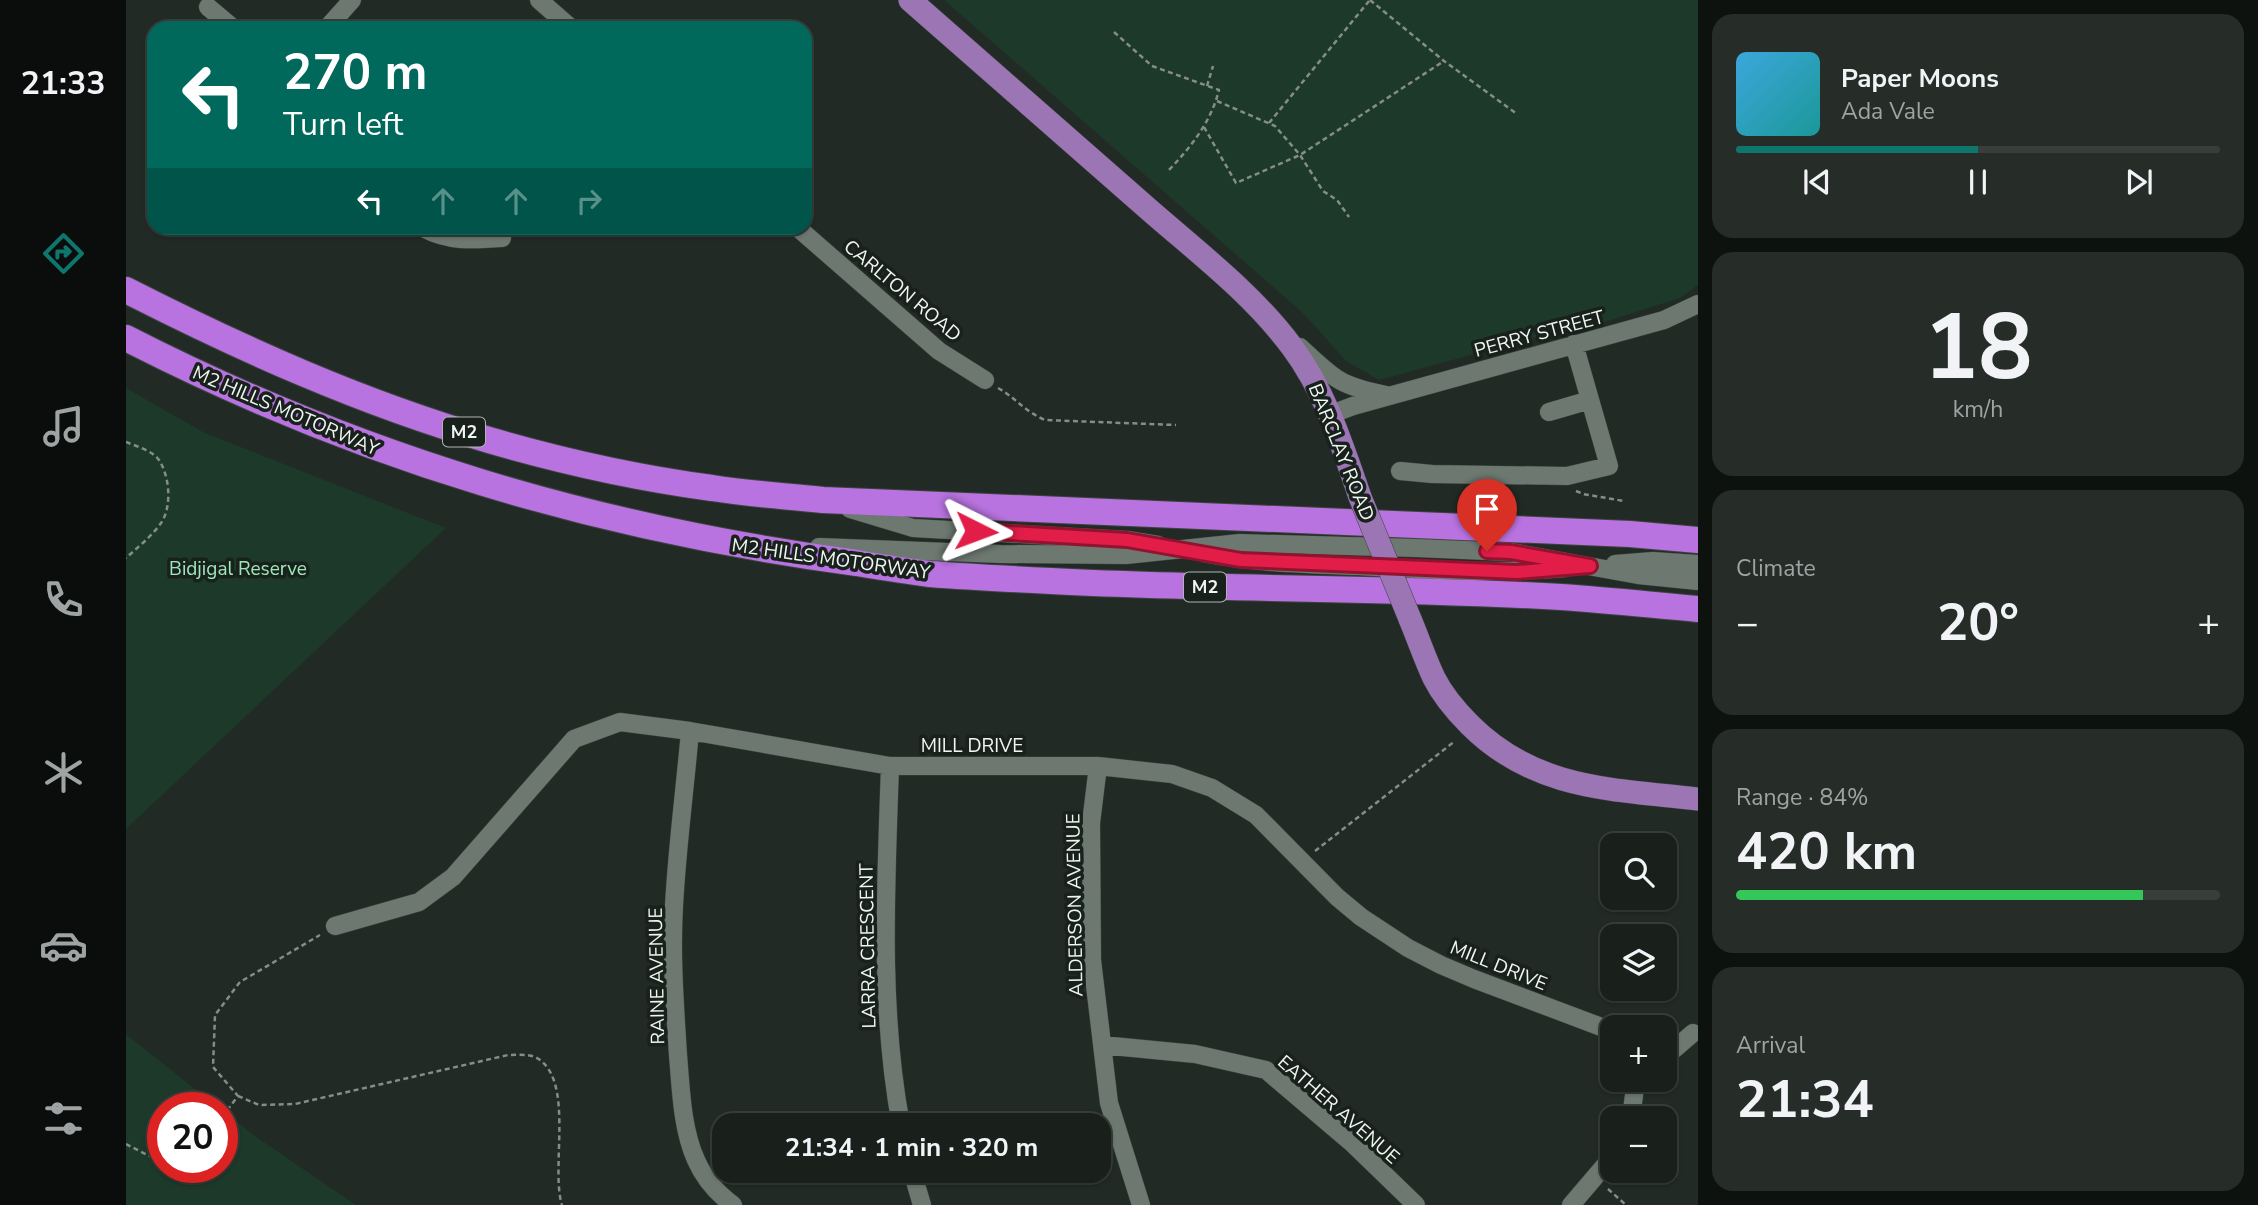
<!DOCTYPE html>
<meta charset="utf-8">
<style>
:root{--surface:#19201c;--page:#262d29;--text:#f1f3f6;--muted:#9fa3a3;--line:#373e3b;--accent:#0f766e}
body{margin:0;font-family:"Nunito Sans",sans-serif;background:var(--page);color:var(--text);height:100vh;display:flex;flex-direction:column;font-size:26px;white-space:nowrap}
*{box-sizing:border-box;margin:0}
p{font-size:23px;color:var(--muted)}
.icon{flex:none;width:38px;height:38px;fill:none;stroke:currentColor;stroke-width:2;stroke-linecap:round;stroke-linejoin:round}
.map{position:relative;flex:1;overflow:hidden}
.side{display:flex;flex-direction:column;gap:14px;padding:14px;background:#0e120f;width:560px}
.side>*{flex:none}
.top-card{position:absolute;left:21px;top:21px;width:665px;height:214px;border-radius:21px;box-shadow:0 2px 5px #0004,0 0 0 2px var(--line);background:#00695c;color:#fff;overflow:hidden}
.controls{position:absolute;left:1474px;top:833px;display:grid;gap:14px}
.controls a{display:grid;place-items:center;width:77px;height:77px;border-radius:14px;background:var(--surface);box-shadow:0 2px 5px #0004,0 0 0 2px var(--line);font-size:35px}
.speed{position:absolute;left:21px;top:1092px;display:flex;gap:14px;font-size:35px;font-weight:700;text-align:center}
.speed>*{display:grid;place-content:center;width:91px;height:91px;border-radius:50%;background:var(--surface);box-shadow:0 2px 5px #0004,0 0 0 2px var(--line);line-height:1}
.speed .limit{border:10px solid #d22;background:#fff;color:#111}
.pin{position:absolute;display:grid;place-items:center;width:60px;height:60px;color:#fff;margin:-72px -30px;border-radius:50% 50% 50% 0;rotate:-45deg;box-shadow:0 0 7px #0007}
.pin .icon{rotate:45deg}
.me{position:absolute;width:77px;margin:-38px;rotate:93deg;stroke-linejoin:round;filter:drop-shadow(0 0 5px #0008)}
.turn{display:flex;align-items:center;gap:24px;height:147px;padding:0 21px;font-size:32px}
.turn .icon{width:91px;height:91px;stroke-width:2.5}
.turn b{display:block;font-size:49px;line-height:60px}
.lanes{display:flex;align-items:center;height:66px;padding:0 21px;background:#0003;justify-content:center;gap:35px;direction:ltr}
.lanes .off{opacity:.35}
.big{font-size:52px;font-weight:700;line-height:1.1}
.side .tile{flex:1;display:flex;flex-direction:column;justify-content:center;gap:10px;min-width:0;padding:0 24px;border-radius:21px;background:var(--page)}
.side .dial{align-items:center;gap:0}
.dial b{font-size:91px;line-height:1}
.song{display:flex;align-items:center;gap:21px}
.cover{width:84px;height:84px;border-radius:10px;background:linear-gradient(135deg,hsl(200 70% 55%),hsl(180 70% 35%))}
.played{height:7px;border-radius:4px;background:linear-gradient(90deg,var(--accent) 50%,var(--line) 50%)}
.keys{display:flex;justify-content:space-around;direction:ltr}
.heat{display:flex;justify-content:space-between;align-items:center;font-size:38px;direction:ltr}
.charge{height:10px;border-radius:5px;background:linear-gradient(90deg,#34c759 84%,var(--line) 0)}
.trip{position:absolute;left:586px;top:1113px;width:399px;height:70px;border-radius:21px;background:var(--surface);box-shadow:0 2px 5px #0004,0 0 0 2px var(--line);font-weight:700;line-height:70px;text-align:center}
main{display:flex;flex:1;min-height:0}
.menu{display:flex;flex-direction:column;width:126px;justify-content:space-around;align-items:center;background:#0a0d0b;color:var(--muted)}
.menu .icon{width:49px;height:49px}
.menu .current{color:var(--accent)}
.menu b{font-size:32px;color:var(--text)}
.map>svg:first-child{display:block}
</style>
<main>
<nav class="menu">
<b>21:33</b>
<svg class="icon current" aria-label="directions" viewBox="0 0 24 24"><path d="M12 3l9 9-9 9-9-9zM9 14v-3h6M13 9l2 2-2 2"/></svg>
<svg class="icon" aria-label="music" viewBox="0 0 24 24"><path d="M9 18V5l10-2v13"/><circle cx="6" cy="18" r="3"/><circle cx="16" cy="16" r="3"/></svg>
<svg class="icon" aria-label="phone" viewBox="0 0 24 24"><path d="M5 4h4l2 5-3 2q2 4 5 5l2-3 5 2v4C11 20 4 13 5 4z"/></svg>
<svg class="icon" aria-label="climate" viewBox="0 0 24 24"><path d="M12 3v18M4 7l16 10M4 17L20 7"/></svg>
<svg class="icon" aria-label="car" viewBox="0 0 24 24"><path d="M5 17H2v-5l4-1 3-4h7l3 4 3 1v5h-3M9 17h6M6 11h13"/><circle cx="7" cy="17" r="2"/><circle cx="17" cy="17" r="2"/></svg>
<svg class="icon" aria-label="filters" viewBox="0 0 24 24"><path d="M4 7h16M4 17h16"/><circle cx="9" cy="7" r="2"/><circle cx="15" cy="17" r="2"/></svg>
</nav>
<div class="map">
<svg width="1572" height="1205" viewBox="0 0 1572 1205">
<rect width="100%" height="100%" fill="#212a25"/>
<path fill="#1d3929" d="M818 0H1572V285L1554 298 1469 325 1460 324 1440 329 1253 380 1220 361 1178 314Z
M0 388 77 432 320 528 0 829Z
M0 1034 93 1108H37V1167H96V1110L129 1136 230 1205H0Z"/>
<g fill="none" stroke-linecap="round" stroke-linejoin="round">
<defs>
<path id="minor" d="M413 0 445 28
M82 7 107 28
M201 28 226 0
M297 228C323 242 347 240 376 238
M672 228 813 351 859 380
M1174 347C1208 379 1214 386 1260 395
M1423 412 1464 400
M1203 415 1227 406 1538 320 1572 304
M1274 471 1306 474 1441 476 1483 466 1448 344
M724 509 787 528 1001 540 1032 545
M693 547 875 554 1000 555 1114 543 1290 548 1385 552 1512 575 1572 581
M1077 553C1128 563 1179 564 1231 566 1301 570 1370 574 1440 568
M1489 564 1527 561 1572 564
M564 731C559 789 551 848 548 906 545 956 549 1006 552 1055 555 1090 556 1129 570 1160 578 1178 592 1194 607 1205
M764 766C760 886 753 1007 775 1125
M972 766 965 823 966 960 983 1103 1015 1205
M209 926 293 902 327 877 448 739 494 722 564 731 764 766H972L1046 774 1086 788 1130 815 1211 897 1235 917 1282 948 1315 965 1348 979 1486 1031
M976 1045 1069 1054 1140 1070 1227 1144 1290 1205
M1538 1058 1567 1033
M1505 1118 1510 1080
M786 1171 796 1205
M1445 1205 1486 1157"/>
<path id="major" d="M784 0C863 69 941 138 1020 207 1070 251 1126 293 1166 347 1199 391 1216 445 1234 497
M1284 619C1292 638 1299 659 1308 678 1317 696 1330 711 1344 725 1409 790 1486 789 1572 799"/>
<path id="highway" d="M0 290C118 350 236 403 363 440 435 461 512 478 586 488 623 494 660 496 697 500L1504 534 1572 540
M0 338C234 458 471 528 731 563 755 567 779 571 804 574 844 577 884 579 925 581 1095 590 1265 587 1435 597 1481 600 1526 605 1572 609"/>
</defs>
<use href="#minor" stroke="#3d4540" stroke-width="19"/>
<use href="#major" stroke="#3d4540" stroke-width="24"/>
<use href="#highway" stroke="#3d4540" stroke-width="28"/>
<path stroke="#858d89" stroke-width="2.5" stroke-dasharray="5 3.5" stroke-linecap="butt" d="M1244 0 1318 61 1391 114
M988 32 1026 66 1093 90C1085 122 1065 147 1042 171
M1081 86 1087 66
M1091 101 1149 126 1174 155 1197 191 1211 200 1223 217
M1143 123 1243 1
M1078 127 1110 183 1174 155 1318 61
M872 388C890 398 898 411 919 420L1050 425
M0 442C10 446 27 451 33 460 44 477 46 507 35 523 26 536 12 547 0 558
M1450 491 1457 494 1498 501
M1189 851 1329 741
M112 1096 133 1105 169 1104 382 1055C390 1055 402 1054 409 1057 450 1077 424 1168 436 1205
M96 1117 112 1096 87 1067 89 1015 114 982 194 935
M0 1144 37 1163
M1482 1189 1500 1205"/>
<use href="#minor" stroke="#6d7871" stroke-width="18"/>
<use href="#major" stroke="#9b75b4" stroke-width="23"/>
<use href="#highway" stroke="#b973e0" stroke-width="26"/>
<defs>
<path id="major-bridge" d="M1234 497 1284 619"/>
</defs>
<use href="#major-bridge" stroke="#3d4540" stroke-width="24" stroke-linecap="butt"/>
<use href="#major-bridge" stroke="#9b75b4" stroke-width="23"/>
</g>
<g fill="none" stroke-linecap="round" stroke-linejoin="round">
<defs>
<path id="route" d="M850 531 1001 540 1115 560 1391 572 1464 566 1385 552 1361 551"/>
</defs>
<use href="#route" stroke="#92132f" stroke-width="18"/>
<use href="#route" stroke="#e11d48" stroke-width="12"/>
</g>
<g text-anchor="middle" stroke-width="7" stroke-linejoin="round" paint-order="stroke">
<g fill="#18211b" stroke="#afb6b2" stroke-width="2">
<rect x="317" y="417.5" width="42" height="29" rx="5"/>
<rect x="1058" y="572.5" width="42" height="29" rx="5"/>
</g>
<g font-size="18" font-weight="bold" fill="#f0f6f2">
<text x="338" y="438">M2</text>
<text x="1079" y="593">M2</text>
</g>
<g font-size="19" fill="#f0f6f2" stroke="#18211b">
<text transform="translate(777 290) rotate(40)" y="7">CARLTON ROAD</text>
<text transform="translate(1413 333) rotate(-15)" y="7">PERRY STREET</text>
<text transform="translate(160 410) rotate(23)" y="7">M2 HILLS MOTORWAY</text>
<text transform="translate(1216 452) rotate(68)" y="7">BARCLAY ROAD</text>
<text transform="translate(705 558) rotate(8)" y="7">M2 HILLS MOTORWAY</text>
<text x="846" y="752">MILL DRIVE</text>
<text transform="translate(948 905) rotate(-91)" y="7">ALDERSON AVENUE</text>
<text transform="translate(741 946) rotate(-91)" y="7">LARRA CRESCENT</text>
<text transform="translate(1373 965) rotate(22)" y="7">MILL DRIVE</text>
<text transform="translate(530 976) rotate(-91)" y="7">RAINE AVENUE</text>
<text transform="translate(1213 1109) rotate(41)" y="7">EATHER AVENUE</text>
</g>
<g font-size="19" fill="#9ee7ba" stroke="#18211b">
<text x="112" y="575">Bidjigal Reserve</text>
</g>
</g>
</svg>
<div class="controls">
<a><svg class="icon" aria-label="search" viewBox="0 0 24 24"><circle cx="10" cy="10" r="6"/><path d="M15 15l6 6"/></svg></a>
<a><svg class="icon" aria-label="layers" viewBox="0 0 24 24"><path d="M12 4l9 5-9 5-9-5zM3 14l9 5 9-5"/></svg></a>
<a>+</a>
<a>−</a>
</div>
<div class="speed"><div class="limit">20</div></div>
<div class="pin" style="left:1361px;top:551px;background:#d93025"><svg class="icon" aria-label="arrive" viewBox="0 0 24 24"><path d="M6 21V4h12l-3 4 3 4H6"/></svg></div>
<svg class="me" style="left:850px;top:531px" viewBox="-20 -20 40 40"><path d="M0-17L14 15 0 8-14 15z" fill="#e11d48" stroke="#fff" stroke-width="4"/></svg>
<div class="trip">21:34 · 1 min · 320 m</div>
<div class="top-card">
<div class="turn"><svg class="icon" aria-label="left" viewBox="0 0 24 24"><path d="M17 20v-9H6M10 6l-5 5 5 5"/></svg><div><b>270 m</b>Turn left</div></div>
<div class="lanes"><svg class="icon" aria-label="left" viewBox="0 0 24 24"><path d="M17 20v-9H6M10 6l-5 5 5 5"/></svg><svg class="icon off" aria-label="ahead" viewBox="0 0 24 24"><path d="M12 20V5M6 11l6-6 6 6"/></svg><svg class="icon off" aria-label="ahead" viewBox="0 0 24 24"><path d="M12 20V5M6 11l6-6 6 6"/></svg><svg class="icon off" aria-label="right" viewBox="0 0 24 24"><path d="M7 20v-9h11M14 6l5 5-5 5"/></svg></div>
</div>
</div>
<section class="side">
<div class="tile">
<div class="song"><i class="cover"></i><div><b>Paper Moons</b><p>Ada Vale</p></div></div>
<div class="played"></div>
<div class="keys"><svg class="icon" aria-label="previous" viewBox="0 0 24 24"><path d="M18 5L8 12l10 7zM5 5v14"/></svg><svg class="icon" aria-label="pause" viewBox="0 0 24 24"><path d="M8 5v14M16 5v14"/></svg><svg class="icon" aria-label="next" viewBox="0 0 24 24"><path d="M6 5l10 7-10 7zM19 5v14"/></svg></div>
</div>
<div class="tile dial"><b>18</b><p>km/h</p></div>
<div class="tile"><p>Climate</p>
<div class="heat"><a>−</a><b class="big">20°</b><a>+</a></div>
</div>
<div class="tile"><p>Range · 84%</p><b class="big">420 km</b><div class="charge"></div></div>
<div class="tile"><p>Arrival</p><b class="big">21:34</b></div>
</section>
</main>
